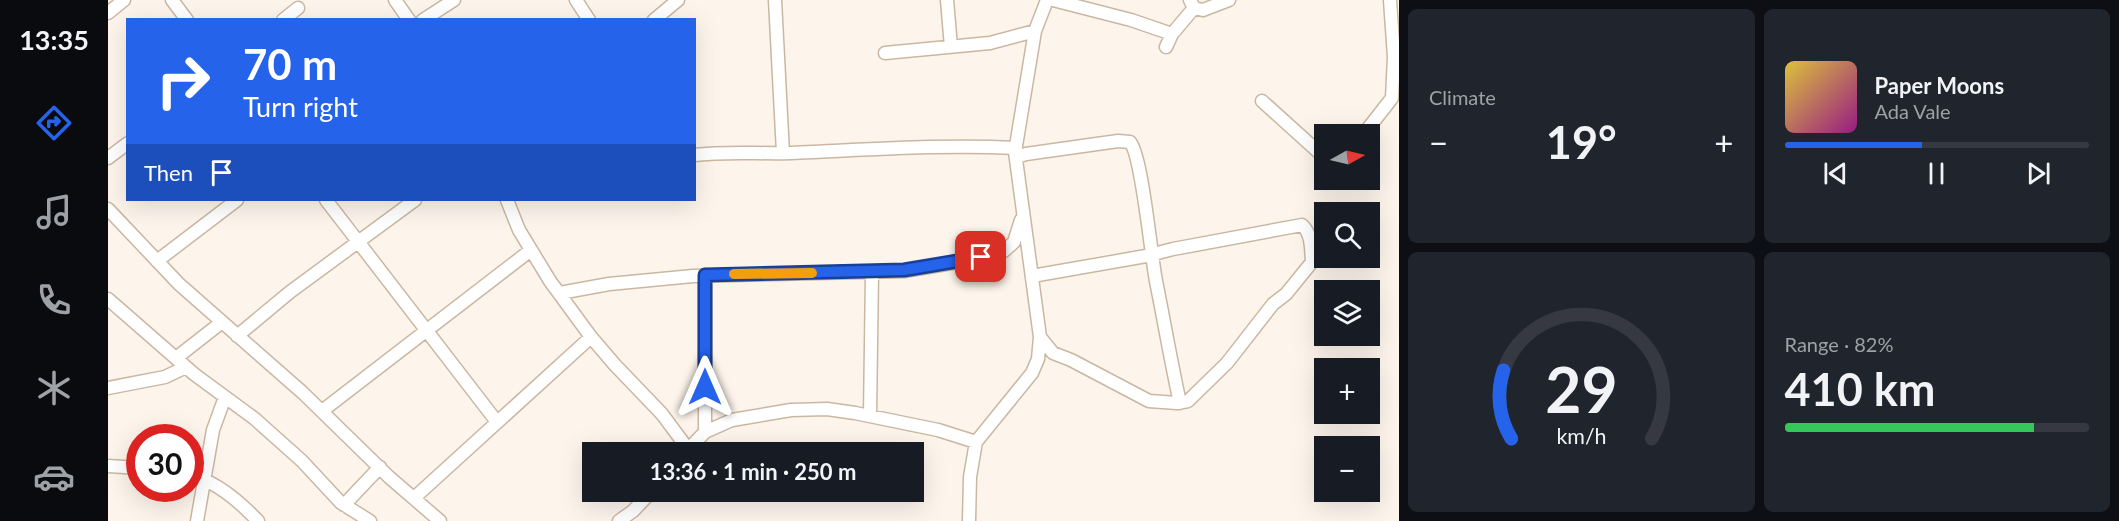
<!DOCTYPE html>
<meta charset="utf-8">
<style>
:root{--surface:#171b24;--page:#20242c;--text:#f1f3f6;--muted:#9ea1a6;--line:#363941;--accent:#2563eb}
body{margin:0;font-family:Lato,sans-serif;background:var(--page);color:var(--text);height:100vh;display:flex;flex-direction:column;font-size:22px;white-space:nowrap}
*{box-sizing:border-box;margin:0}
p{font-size:20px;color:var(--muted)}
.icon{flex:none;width:33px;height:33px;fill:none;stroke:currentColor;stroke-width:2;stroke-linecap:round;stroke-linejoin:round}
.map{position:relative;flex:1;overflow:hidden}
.drawer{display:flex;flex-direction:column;gap:9px;padding:9px;background:#0d0f14;width:720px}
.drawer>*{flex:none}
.top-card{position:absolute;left:18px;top:18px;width:570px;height:183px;border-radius:0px;box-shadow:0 6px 24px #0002;background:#2563eb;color:#fff;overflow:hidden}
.needle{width:39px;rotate:82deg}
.fabs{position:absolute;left:1206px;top:124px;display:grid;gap:12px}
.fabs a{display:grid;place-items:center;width:66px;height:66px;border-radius:0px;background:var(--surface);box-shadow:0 6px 24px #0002;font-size:30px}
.speed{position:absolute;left:18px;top:424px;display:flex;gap:12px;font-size:30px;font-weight:700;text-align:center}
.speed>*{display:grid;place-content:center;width:78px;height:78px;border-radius:50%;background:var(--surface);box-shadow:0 6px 24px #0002;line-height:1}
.speed .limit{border:9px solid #d22;background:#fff;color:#111}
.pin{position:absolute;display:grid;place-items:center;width:51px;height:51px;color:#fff;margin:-26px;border-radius:12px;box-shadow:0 3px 9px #0006}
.me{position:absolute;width:66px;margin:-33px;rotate:0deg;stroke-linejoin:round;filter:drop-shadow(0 0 4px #0008)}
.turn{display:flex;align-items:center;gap:21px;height:126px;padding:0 18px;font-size:27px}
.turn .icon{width:78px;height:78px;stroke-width:2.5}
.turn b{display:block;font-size:42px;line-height:51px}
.then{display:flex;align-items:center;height:57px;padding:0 18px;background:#0003;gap:12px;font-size:22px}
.big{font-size:45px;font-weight:700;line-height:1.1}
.drawer .card{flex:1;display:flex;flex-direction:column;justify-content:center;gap:9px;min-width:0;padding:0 21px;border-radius:9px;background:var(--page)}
.drawer .dial{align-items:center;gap:0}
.dial svg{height:156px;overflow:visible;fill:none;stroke:var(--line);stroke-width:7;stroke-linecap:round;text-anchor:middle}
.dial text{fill:var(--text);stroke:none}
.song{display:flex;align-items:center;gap:18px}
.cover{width:72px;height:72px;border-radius:9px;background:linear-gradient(135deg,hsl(50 70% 55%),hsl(310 70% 35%))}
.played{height:6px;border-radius:3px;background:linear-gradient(90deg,var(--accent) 45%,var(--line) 45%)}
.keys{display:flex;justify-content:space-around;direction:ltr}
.heat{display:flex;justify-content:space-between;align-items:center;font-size:33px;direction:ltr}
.charge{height:9px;border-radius:4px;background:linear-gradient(90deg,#34c759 82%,var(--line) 0)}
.drawer .tiles{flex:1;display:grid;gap:9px;grid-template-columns:repeat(2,1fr)}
.trip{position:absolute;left:474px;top:442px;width:342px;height:60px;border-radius:0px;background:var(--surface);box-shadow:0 6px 24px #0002;font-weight:700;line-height:60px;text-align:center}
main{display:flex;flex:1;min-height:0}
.menu{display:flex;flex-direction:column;width:108px;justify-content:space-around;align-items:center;background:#090b0e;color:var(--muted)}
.menu .icon{width:42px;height:42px}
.menu .current{color:var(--accent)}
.menu b{font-size:27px;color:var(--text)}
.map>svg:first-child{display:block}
</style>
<main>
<nav class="menu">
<b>13:35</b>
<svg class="icon current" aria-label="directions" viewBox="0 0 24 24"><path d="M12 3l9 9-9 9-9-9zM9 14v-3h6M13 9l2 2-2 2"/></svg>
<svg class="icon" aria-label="music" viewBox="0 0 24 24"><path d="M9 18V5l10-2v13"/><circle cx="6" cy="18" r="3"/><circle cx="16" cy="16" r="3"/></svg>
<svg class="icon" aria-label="phone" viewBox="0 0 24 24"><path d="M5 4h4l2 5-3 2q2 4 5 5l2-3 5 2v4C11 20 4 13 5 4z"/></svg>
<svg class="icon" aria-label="climate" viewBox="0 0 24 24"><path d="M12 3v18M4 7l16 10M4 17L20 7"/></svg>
<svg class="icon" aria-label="car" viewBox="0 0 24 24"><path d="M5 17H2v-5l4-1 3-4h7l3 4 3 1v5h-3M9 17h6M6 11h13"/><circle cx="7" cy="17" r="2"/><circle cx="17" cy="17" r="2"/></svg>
</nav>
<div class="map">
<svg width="1291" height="521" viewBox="0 0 1291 521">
<rect width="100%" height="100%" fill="#fdf5ec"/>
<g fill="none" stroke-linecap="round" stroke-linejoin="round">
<defs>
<path id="minor" d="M64 0 79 20
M287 0 301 20
M468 0 481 20
M667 0 675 153
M839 0 843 47
M945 0 1023 20 1064 34
M1082 0 1086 8 1095 10 1121 0
M0 13 16 0
M175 20 190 8
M315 20 346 0
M546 20 570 0
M1058 47 1064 34 1086 8
M777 53 882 43 927 31
M1154 101 1216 157
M1255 135 1284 98 1286 57 1282 0
M586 155C619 151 651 154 683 153 758 150 833 144 908 148
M908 157 918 154 1010 141 1022 142C1034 155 1043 256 1048 281 1056 321 1063 362 1072 403
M0 158 20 143
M218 200 389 422
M399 200 411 230 442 281 483 337 507 365 554 414 580 449
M0 209 71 284 195 393 281 477 332 521
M49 261 129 200
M924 276 1038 256 1065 249 1194 225C1204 234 1203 249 1204 262L1178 294 1165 304 1119 363 1080 401 1069 403 1041 401 963 360 945 353 932 337
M452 293 501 284 585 276 796 271 850 262 896 251 906 242 913 220
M0 299 86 374 147 419 194 461 233 503 262 521
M129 336 182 292 307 200
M68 358 114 322
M0 388 57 377 78 367
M214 411 423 250
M762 416 764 272
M597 432V275
M577 453 597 432 624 420 683 410 719 409 747 413 830 430 868 442
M0 466 32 468
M82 475C108 481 132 502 150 521
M306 498 483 337
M236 505 272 467
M89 521 105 430 117 397
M511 521 525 511 543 492
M861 521 862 477 868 442 924 373 930 359 932 337 907 152 927 31 939 0"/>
</defs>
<use href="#minor" stroke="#cab7a2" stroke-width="15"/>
<use href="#minor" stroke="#fff" stroke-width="12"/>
</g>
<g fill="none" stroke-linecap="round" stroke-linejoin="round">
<defs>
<path id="route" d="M597 387V275L796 270 873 257"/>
</defs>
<use href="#route" stroke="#184099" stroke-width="15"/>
<use href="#route" stroke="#2563eb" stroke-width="10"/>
<path stroke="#f59e0b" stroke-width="10" d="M626 274 704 273"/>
</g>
</svg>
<div class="fabs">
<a><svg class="needle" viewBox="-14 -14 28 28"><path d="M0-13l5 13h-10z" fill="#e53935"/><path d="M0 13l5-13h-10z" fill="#9ea1a6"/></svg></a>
<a><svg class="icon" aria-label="search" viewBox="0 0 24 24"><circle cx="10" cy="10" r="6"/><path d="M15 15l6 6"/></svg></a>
<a><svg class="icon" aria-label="layers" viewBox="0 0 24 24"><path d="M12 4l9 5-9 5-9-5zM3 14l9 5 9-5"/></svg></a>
<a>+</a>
<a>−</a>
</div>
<div class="speed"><div class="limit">30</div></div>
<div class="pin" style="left:873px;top:257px;background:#d93025"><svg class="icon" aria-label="arrive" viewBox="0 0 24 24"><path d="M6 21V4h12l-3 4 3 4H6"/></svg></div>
<svg class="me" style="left:597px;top:387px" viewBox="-20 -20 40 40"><path d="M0-17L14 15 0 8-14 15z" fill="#2563eb" stroke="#fff" stroke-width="4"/></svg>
<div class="trip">13:36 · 1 min · 250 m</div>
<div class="top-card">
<div class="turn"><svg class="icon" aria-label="right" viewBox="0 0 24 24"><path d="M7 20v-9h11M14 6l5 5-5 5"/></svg><div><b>70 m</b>Turn right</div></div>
<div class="then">Then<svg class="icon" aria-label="arrive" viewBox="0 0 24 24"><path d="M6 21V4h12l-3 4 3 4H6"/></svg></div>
</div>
</div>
<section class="drawer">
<div class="tiles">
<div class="card"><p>Climate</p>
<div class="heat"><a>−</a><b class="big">19°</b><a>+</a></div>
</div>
<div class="card">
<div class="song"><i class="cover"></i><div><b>Paper Moons</b><p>Ada Vale</p></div></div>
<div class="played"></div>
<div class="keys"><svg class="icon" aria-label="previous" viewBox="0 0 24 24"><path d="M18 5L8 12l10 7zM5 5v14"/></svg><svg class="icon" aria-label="pause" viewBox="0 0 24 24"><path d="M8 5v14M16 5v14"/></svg><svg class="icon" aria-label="next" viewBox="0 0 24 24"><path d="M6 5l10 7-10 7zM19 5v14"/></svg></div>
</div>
<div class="card dial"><svg viewBox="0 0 100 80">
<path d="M14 69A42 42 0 1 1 86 69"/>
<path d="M14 69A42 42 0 0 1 10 34" stroke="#2563eb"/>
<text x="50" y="56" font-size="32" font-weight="700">29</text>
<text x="50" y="72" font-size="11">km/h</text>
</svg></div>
<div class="card"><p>Range · 82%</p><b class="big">410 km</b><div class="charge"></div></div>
</div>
</section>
</main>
